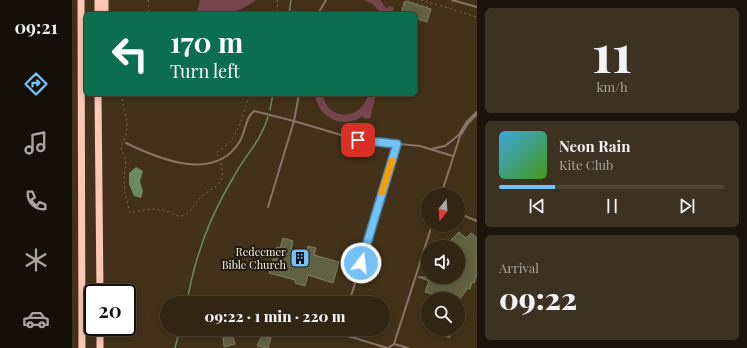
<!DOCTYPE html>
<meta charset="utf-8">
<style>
:root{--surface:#322513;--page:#3d3121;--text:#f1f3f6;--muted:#a8a5a0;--line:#4d4233;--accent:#73c1f6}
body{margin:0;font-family:"Playfair Display",serif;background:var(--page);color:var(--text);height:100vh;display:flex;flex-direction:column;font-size:15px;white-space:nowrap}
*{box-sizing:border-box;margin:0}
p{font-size:13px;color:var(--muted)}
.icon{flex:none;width:22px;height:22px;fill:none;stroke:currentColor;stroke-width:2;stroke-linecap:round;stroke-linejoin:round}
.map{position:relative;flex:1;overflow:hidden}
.side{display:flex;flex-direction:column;gap:8px;padding:8px;background:#1c140a;width:270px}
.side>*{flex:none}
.guide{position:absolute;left:12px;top:12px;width:333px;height:84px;border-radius:6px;box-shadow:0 2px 10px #0003,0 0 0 1px var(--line);background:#0b6e4f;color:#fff;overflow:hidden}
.needle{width:26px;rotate:197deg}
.controls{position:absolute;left:349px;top:188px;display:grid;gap:8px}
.controls a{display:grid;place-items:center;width:44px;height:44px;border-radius:50%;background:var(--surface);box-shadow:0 2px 10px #0003,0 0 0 1px var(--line);font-size:20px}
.speed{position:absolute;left:12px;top:284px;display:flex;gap:8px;font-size:20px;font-weight:700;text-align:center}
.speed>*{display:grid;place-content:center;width:52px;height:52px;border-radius:50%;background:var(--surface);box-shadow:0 2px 10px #0003,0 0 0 1px var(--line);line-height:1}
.speed .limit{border:2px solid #111;border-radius:6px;background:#fff;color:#111}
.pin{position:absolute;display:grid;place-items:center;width:34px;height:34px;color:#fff;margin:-17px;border-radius:8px;box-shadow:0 2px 6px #0006}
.me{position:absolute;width:44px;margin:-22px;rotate:16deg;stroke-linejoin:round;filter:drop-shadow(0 0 3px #0008)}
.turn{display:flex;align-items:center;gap:14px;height:84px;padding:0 20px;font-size:18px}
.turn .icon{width:52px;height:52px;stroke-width:2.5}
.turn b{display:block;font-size:28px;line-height:34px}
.big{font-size:30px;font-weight:800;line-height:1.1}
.side .card{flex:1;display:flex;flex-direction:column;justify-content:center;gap:6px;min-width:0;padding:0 14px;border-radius:6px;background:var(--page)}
.side .dial{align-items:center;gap:0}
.dial b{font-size:52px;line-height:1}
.song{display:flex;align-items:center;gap:12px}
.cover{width:48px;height:48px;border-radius:6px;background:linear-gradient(135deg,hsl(200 70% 55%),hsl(100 70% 35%))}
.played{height:4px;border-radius:2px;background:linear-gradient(90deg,var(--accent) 25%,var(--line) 25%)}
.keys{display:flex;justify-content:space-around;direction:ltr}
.trip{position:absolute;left:88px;top:296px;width:230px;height:40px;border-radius:20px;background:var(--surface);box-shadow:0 2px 10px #0003,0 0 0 1px var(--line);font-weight:800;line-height:40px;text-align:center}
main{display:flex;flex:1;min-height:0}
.tabs{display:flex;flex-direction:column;width:72px;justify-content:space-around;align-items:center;background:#140f08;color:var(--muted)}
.tabs .icon{width:28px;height:28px}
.tabs .active{color:var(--accent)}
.tabs b{font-size:18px;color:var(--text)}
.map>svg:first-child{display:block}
</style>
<main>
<nav class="tabs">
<b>09:21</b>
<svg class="icon active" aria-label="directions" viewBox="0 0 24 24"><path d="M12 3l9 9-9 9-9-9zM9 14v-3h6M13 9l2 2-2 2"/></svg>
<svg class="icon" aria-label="music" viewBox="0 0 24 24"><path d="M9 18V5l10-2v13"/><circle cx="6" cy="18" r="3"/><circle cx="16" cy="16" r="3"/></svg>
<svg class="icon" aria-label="phone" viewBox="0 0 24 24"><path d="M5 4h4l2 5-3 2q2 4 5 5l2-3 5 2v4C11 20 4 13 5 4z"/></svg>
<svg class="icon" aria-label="climate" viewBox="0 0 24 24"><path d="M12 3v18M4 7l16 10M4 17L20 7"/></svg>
<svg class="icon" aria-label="car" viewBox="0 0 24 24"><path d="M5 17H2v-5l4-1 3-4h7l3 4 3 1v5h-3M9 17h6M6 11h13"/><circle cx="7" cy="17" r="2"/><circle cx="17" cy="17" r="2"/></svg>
</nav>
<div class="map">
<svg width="405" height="348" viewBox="0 0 405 348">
<rect width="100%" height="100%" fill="#433119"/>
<path fill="#76464f" d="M128 0H184C167 14 145 16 125 12Z
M292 0H308L315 9 316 6 322 7 320 14H309L301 4Z
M243 94H251C254 122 291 121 296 94H304L298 119 291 118V116C271 130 246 118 243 94Z"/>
<path fill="#6b8b65" d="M64 167 71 171 68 181 71 191 69 198 62 196 57 184V173Z"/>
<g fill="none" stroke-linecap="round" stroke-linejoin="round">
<path stroke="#6b8b65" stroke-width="1.5" d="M217 14 219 0
M198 110 201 94
M115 303C122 259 138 216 161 178 173 155 188 143 196 117
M103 348 108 329"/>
</g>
<path fill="#616143" stroke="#808061" d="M333 1 359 9 355 22 343 18V14H329Z
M387 232 394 238 399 233 405 238V275L402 283 400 282 398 289 396 288 388 299H368L369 297 353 292 357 281 346 277H386V247H383L377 242Z
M211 238 221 241 219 250 234 254 236 246 244 248 242 255 267 262 261 283 236 275 233 286 223 283V280L197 273 205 247 208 248Z
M364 329H384L377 338 372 335 362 333Z
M160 333 163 344 152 347 151 336Z
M190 336 199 338 196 348 185 346Z"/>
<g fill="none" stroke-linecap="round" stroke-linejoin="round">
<path stroke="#7a6a55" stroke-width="1" stroke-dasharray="2 3" stroke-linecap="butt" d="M76 0 77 14
M205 0 206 14
M335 0 357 7
M349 0 405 17
M322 12 327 14
M328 14 332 0
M343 19 351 22
M50 94C50 111 60 124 52 140
M51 143 49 148 54 161 52 178 53 194 58 213C71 210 81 207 94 211 99 212 104 217 108 216 117 216 121 206 126 200 138 185 155 191 149 163
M146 156 144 153C168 138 169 119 178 94"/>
<path stroke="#89736b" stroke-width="2" d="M380 0 405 7
M246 14 254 0
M227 94 222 121 286 140 348 146 381 156
M54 143C87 159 143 183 168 141 174 131 173 118 182 111L222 121 196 207
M359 149 373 146 388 134
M369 195 389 133
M386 213 405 221
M277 303 325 144
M271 329 276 336 312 347 316 348 322 344 360 225
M322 344 336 348"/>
<path stroke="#89736b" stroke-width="4" d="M389 133 395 123 405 113"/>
<path stroke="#fdc7b3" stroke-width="7" d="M9 0 10 348
M26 14V0
M33 14V0
M26 94 28 293
M28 327V348"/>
</g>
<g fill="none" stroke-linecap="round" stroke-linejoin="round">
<defs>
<path id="route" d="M286 140 325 144 289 263"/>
</defs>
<use href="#route" stroke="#4b7da0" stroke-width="10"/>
<use href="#route" stroke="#73c1f6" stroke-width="7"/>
<path stroke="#f59e0b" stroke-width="7" d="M310 192 320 161"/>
</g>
<defs>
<symbol id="building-square" viewBox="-11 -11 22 22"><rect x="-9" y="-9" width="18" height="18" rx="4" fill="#73c1f6" stroke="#231b10"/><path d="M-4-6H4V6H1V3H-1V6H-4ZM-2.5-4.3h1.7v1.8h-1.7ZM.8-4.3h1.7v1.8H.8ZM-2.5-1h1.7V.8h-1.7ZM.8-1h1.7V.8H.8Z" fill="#111"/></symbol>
</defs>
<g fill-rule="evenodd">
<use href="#building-square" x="217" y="247" width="22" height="22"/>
</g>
<g text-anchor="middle" stroke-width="4" stroke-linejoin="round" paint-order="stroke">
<g font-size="11" fill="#f7ecde" stroke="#231b10" text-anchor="end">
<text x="214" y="256">Redeemer<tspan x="214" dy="13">Bible Church</tspan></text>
</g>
</g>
</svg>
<div class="controls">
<a><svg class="needle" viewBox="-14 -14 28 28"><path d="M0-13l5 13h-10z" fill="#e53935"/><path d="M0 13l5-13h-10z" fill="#a8a5a0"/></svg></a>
<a><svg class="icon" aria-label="sound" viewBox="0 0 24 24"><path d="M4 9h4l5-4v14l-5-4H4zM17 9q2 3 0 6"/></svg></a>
<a><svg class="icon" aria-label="search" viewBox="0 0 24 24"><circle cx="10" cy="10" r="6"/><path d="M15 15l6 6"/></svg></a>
</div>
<div class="speed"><div class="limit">20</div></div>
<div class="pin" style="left:286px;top:140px;background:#d93025"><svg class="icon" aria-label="arrive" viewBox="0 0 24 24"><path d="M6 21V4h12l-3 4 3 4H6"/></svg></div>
<svg class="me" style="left:289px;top:263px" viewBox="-20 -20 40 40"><circle r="17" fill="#73c1f6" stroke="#fff" stroke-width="3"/><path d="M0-11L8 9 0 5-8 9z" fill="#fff"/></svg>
<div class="trip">09:22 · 1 min · 220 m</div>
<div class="guide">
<div class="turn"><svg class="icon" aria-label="left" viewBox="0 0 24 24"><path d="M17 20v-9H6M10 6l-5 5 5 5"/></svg><div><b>170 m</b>Turn left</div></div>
</div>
</div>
<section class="side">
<div class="card dial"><b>11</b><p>km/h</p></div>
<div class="card">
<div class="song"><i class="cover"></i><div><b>Neon Rain</b><p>Kite Club</p></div></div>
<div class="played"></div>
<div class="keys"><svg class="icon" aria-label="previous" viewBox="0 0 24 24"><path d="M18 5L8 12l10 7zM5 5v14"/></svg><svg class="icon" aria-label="pause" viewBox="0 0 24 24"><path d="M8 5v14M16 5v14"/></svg><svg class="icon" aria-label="next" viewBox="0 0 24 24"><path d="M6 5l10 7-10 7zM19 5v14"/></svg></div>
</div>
<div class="card"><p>Arrival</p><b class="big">09:22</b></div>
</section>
</main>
